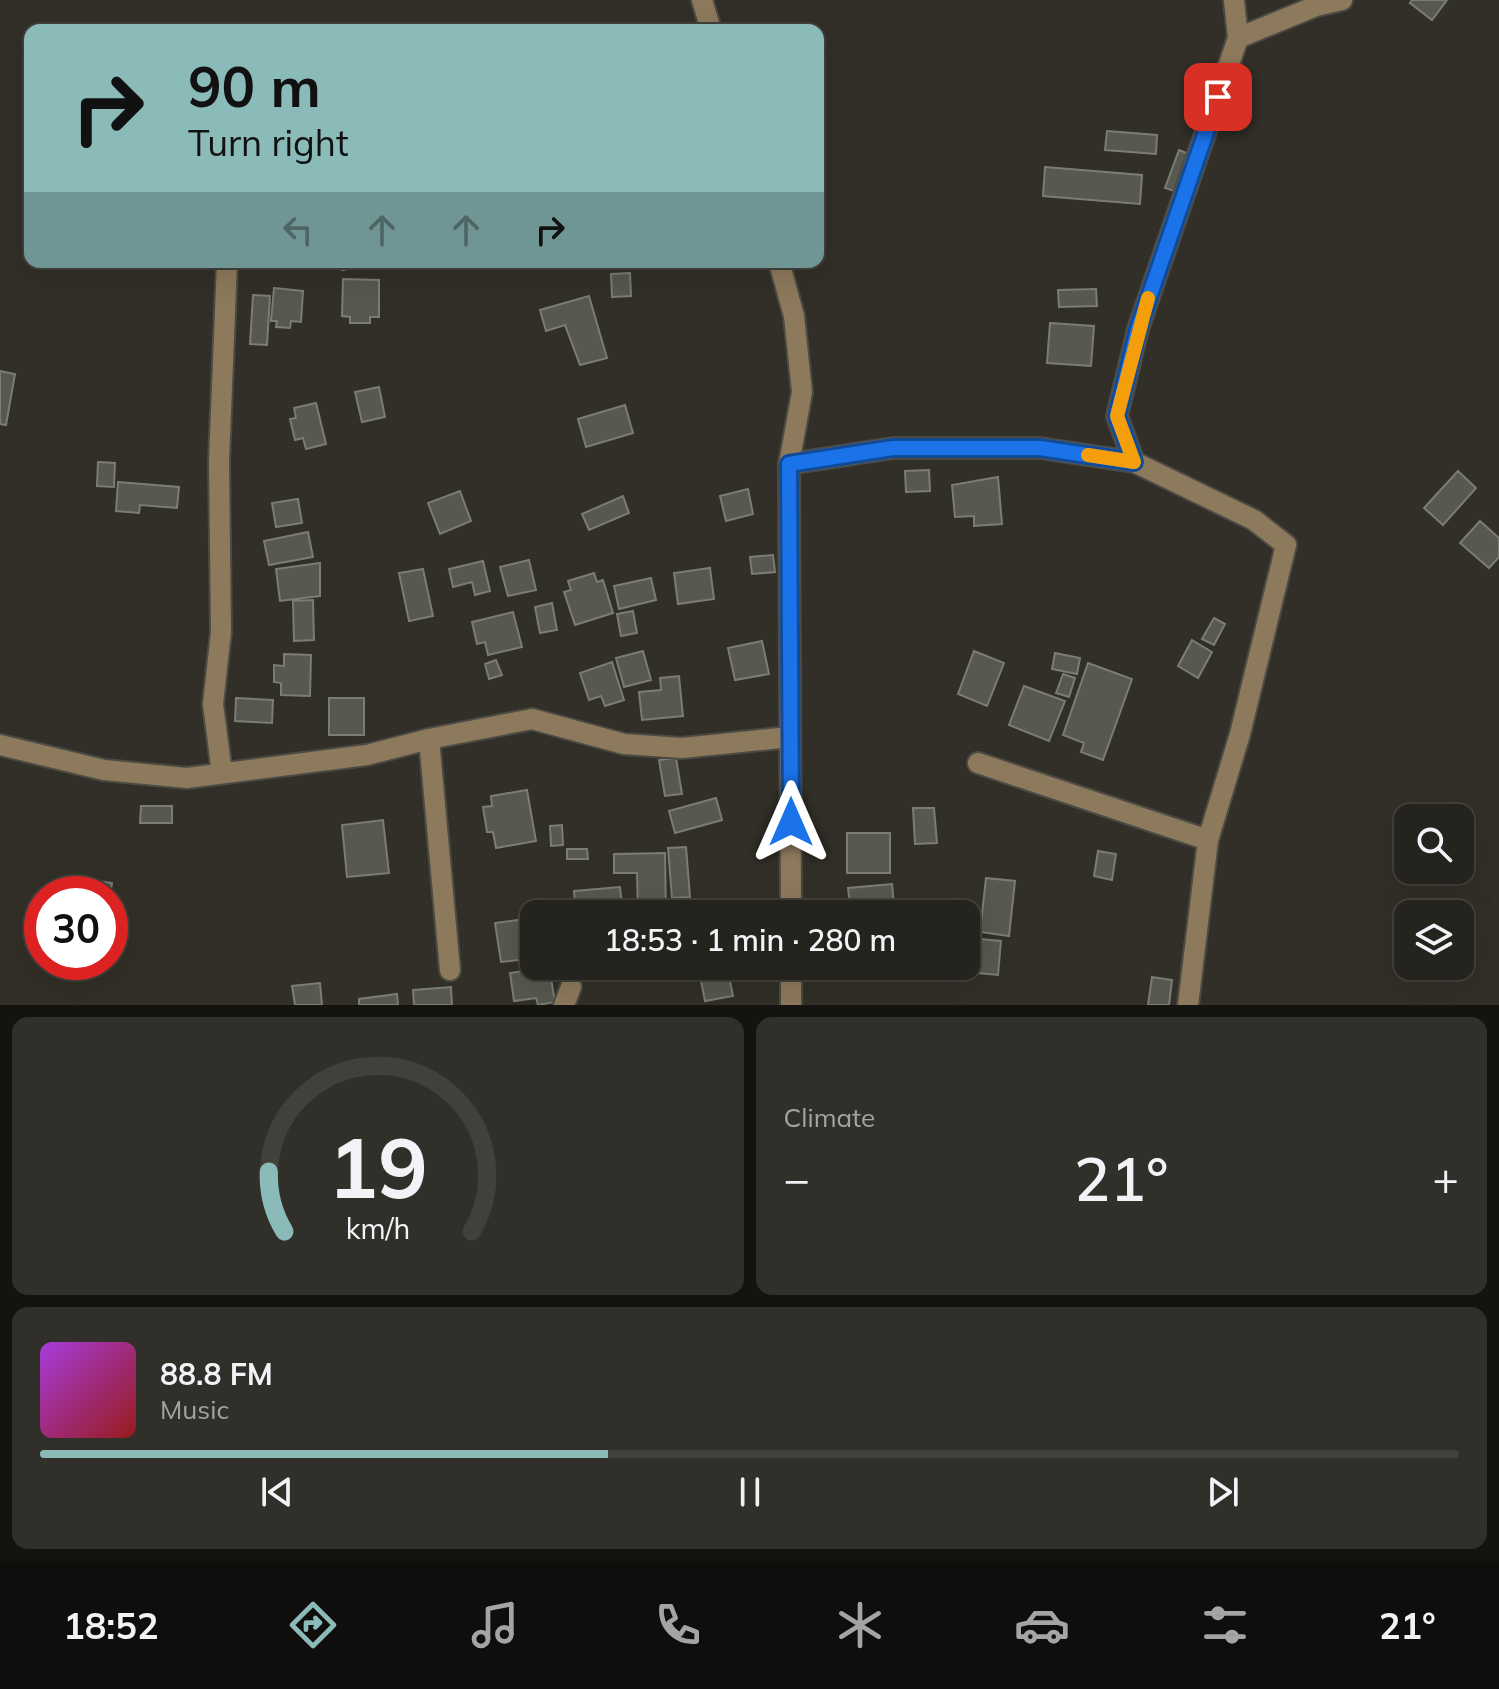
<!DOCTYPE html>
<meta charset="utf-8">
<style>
:root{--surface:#25231d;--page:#312f2a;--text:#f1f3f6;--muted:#a3a4a4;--line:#42403b;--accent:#8bbbb9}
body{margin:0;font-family:Mulish,sans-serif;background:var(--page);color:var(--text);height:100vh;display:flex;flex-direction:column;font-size:30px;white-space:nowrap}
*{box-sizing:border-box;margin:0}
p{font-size:26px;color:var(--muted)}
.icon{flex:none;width:44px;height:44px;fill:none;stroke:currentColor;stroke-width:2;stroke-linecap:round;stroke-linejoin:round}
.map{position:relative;height:1005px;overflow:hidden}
.sheet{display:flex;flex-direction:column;gap:12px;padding:12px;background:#141310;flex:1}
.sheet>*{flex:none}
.top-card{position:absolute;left:24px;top:24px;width:800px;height:244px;border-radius:16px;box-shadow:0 8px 32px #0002,0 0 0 2px var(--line);background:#8bbbb9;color:#111;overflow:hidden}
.controls{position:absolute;left:1394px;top:804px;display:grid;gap:16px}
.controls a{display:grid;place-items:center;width:80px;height:80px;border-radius:16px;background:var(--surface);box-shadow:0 8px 32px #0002,0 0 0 2px var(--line);font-size:40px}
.speed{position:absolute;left:24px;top:876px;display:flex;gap:16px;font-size:40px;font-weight:700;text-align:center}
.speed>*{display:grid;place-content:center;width:104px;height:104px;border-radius:50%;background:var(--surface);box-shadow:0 8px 32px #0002,0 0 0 2px var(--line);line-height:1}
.speed .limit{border:12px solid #d22;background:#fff;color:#111}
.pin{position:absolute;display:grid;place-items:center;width:68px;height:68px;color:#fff;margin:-34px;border-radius:16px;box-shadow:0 4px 12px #0006}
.me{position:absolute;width:88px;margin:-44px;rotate:0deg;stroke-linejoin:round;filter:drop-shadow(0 0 6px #0008)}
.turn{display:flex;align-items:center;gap:28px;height:168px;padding:0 32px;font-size:36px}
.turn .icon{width:104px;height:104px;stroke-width:2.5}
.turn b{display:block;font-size:56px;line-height:68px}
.lanes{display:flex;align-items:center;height:76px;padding:0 32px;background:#0003;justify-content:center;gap:40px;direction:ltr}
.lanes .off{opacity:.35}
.big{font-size:60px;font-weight:600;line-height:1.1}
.sheet .widget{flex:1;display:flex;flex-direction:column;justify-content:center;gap:12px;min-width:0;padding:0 28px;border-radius:16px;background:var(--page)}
.sheet .dial{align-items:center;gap:0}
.dial svg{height:208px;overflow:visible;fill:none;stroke:var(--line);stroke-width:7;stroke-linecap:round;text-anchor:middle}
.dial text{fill:var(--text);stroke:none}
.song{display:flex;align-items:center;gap:24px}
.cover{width:96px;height:96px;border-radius:12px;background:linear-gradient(135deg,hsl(280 70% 55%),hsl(0 70% 35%))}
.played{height:8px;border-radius:4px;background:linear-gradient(90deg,var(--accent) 40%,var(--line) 40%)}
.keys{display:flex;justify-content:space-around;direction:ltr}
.heat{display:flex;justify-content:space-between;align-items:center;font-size:44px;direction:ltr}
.sheet .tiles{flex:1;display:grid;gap:12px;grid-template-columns:1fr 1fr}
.widget:last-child{grid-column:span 2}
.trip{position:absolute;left:520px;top:900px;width:460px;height:80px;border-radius:16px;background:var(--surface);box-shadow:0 8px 32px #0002,0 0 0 2px var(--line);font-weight:600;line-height:80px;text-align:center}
.menu{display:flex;height:128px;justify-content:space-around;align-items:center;background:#0f0e0c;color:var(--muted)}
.menu .icon{width:56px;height:56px}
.menu .on{color:var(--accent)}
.menu b{font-size:36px;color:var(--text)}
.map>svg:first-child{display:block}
</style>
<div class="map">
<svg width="1499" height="1005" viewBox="0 0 1499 1005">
<rect width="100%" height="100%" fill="#312f27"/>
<path fill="#575950" stroke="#7a7d73" stroke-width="2" d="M1412 0H1447L1432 20 1410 3Z
M1107 131 1157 135 1156 154 1105 150Z
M1179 150 1194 156 1180 193 1165 188Z
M1045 167 1142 175 1140 204 1043 196Z
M340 262H380V263L342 270Z
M630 273 631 296 612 297 611 274Z
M343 279 379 280V317H370V323H350V317L342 316Z
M274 288 303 291 301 322 291 321 290 328 276 327 277 321H271Z
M1096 289 1097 306 1059 307 1058 290Z
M253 295 270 296 267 345 250 344Z
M589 296 607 358 580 365 565 325 546 331 540 310Z
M1050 323 1094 326 1091 366 1047 363Z
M0 371 15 374 6 425 0 424Z
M379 387 385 417 362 422 355 392Z
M316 403 326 444 306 449 303 438 295 440 290 419 296 418 294 408Z
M625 405 633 433 586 447 578 419Z
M98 462 115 463 114 487 97 486Z
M929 470 930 491 906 492 905 471Z
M1458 471 1476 488 1443 525 1424 508Z
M998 477 1002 524 974 526V516L955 517 952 485Z
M118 482 179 487 177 508 140 505 139 513 116 511Z
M748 489 753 514 726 521 720 496Z
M460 491 471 521 440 534 428 503Z
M623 496 629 513 589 530 582 514Z
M298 499 302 523 276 527 272 503Z
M1480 521 1499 538V557L1489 568 1460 543Z
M308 532 313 557 269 565 264 541Z
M773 555 775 572 752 574 750 557Z
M529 560 536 590 508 596 500 567Z
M483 561 490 591 475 595 472 582 453 587 449 569Z
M320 563V596L280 601 276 569Z
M710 568 714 599 678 604 674 573Z
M423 569 433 616 409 621 399 573Z
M594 573 597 582 603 580 613 613 575 625 564 592 571 590 568 581Z
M651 578 656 600 619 609 614 586Z
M313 600 314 640 294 641 293 601Z
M552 603 557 630 540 633 535 607Z
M633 611 637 633 621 636 617 614Z
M513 612 522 647 488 655 485 642 477 644 472 622Z
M1214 618 1225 624 1214 645 1202 639Z
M1192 640 1212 652 1198 678 1178 666Z
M762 641 769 674 735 680 728 648Z
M643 651 651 680 624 687 616 658Z
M974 651 1004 663 987 706 958 694Z
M1055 653 1080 658 1077 674 1052 669Z
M284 654 311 655 310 696 281 695V683L274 682V665L284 666Z
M496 660 502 675 489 679 485 664Z
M612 662 624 700 605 706 601 696 589 700 580 673Z
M1088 663 1132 679 1103 760 1081 752 1084 743 1063 735Z
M1063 674 1075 678 1069 697 1056 693Z
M679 676 683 716 642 720 639 692 661 690 660 678Z
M1024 686 1065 701 1049 741 1009 725Z
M236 698 273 700 272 723 235 721Z
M329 698H364V735H329Z
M676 758 682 794 665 796 659 760Z
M527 790 536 841 496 848 493 832H487L483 807 492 806 491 796Z
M716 798 722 820 675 833 669 811Z
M141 806H172V823H140Z
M913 808H934L937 843 915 844Z
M383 820 389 873 347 877 342 825Z
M562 825 563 845 551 846 550 826Z
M847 833H890V873H847Z
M686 847 690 897 672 898 668 848Z
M567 849H587L588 859H567Z
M1098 851 1116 854 1112 880 1094 876Z
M665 853 666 914H638L637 873H614V854Z
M69 877 112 883 110 895 67 894Z
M986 878 1015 881 1009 936 980 932Z
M892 884 895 914H838L837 905 850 904 848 888Z
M620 887 623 914H576L574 891Z
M567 900 569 914H540L538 903Z
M534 918V958L501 962 495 923Z
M980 939 1001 941 998 975 978 973Z
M698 966H727L733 996 705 1001Z
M549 967 555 1002 538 1005 536 998 514 1001 510 973Z
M1152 977 1172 980 1169 1005H1148Z
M320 983 322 1005H295L292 986Z
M451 987 452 1005H414L413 990Z
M397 994 398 1005H359V999Z"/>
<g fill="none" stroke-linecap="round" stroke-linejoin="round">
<defs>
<path id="minor" d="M702 0 711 30
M1234 0 1238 38
M779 262 794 316 802 392 789 464 791 914
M1134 462 1117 416 1138 329 1238 38 1316 6 1342 0
M789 464 893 448H1040L1134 462 1254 520 1286 545 1240 734 1208 840 1188 1005
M0 745 104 770 187 778 367 755 429 739
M978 763 1208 840
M222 773 213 704 221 632 219 461 227 262
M791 966V1005
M450 970 429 739 532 719 624 744 682 748 790 737
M564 1005 571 987"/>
</defs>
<use href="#minor" stroke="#4c4b43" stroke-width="24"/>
<use href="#minor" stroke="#8d795c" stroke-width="20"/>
</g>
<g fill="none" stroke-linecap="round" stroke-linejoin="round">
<defs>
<path id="route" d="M791 822 789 464 893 448H1040L1134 462 1117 416 1138 329 1218 97"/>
</defs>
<use href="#route" stroke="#114b97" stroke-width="20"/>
<use href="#route" stroke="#1a73e8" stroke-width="14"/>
<path stroke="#f59e0b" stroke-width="14" d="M1088 455 1134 462 1117 416 1148 298"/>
</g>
</svg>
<div class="controls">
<a><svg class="icon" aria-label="search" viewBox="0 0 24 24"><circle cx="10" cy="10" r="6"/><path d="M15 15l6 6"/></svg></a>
<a><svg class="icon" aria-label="layers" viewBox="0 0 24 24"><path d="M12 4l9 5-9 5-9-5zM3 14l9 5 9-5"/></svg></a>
</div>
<div class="speed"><div class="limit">30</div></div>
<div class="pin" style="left:1218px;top:97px;background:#d93025"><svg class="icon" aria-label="arrive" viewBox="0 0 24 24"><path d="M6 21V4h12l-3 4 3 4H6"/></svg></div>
<svg class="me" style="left:791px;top:822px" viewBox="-20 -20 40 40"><path d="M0-17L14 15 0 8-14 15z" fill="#1a73e8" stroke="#fff" stroke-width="4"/></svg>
<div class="trip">18:53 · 1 min · 280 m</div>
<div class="top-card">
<div class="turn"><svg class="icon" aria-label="right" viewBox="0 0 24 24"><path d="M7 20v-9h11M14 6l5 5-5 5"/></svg><div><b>90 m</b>Turn right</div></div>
<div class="lanes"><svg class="icon off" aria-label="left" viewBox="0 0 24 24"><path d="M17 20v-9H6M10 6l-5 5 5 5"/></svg><svg class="icon off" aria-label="ahead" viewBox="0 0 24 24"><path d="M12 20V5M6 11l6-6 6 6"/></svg><svg class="icon off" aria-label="ahead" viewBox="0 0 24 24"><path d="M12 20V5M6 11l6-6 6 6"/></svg><svg class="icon" aria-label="right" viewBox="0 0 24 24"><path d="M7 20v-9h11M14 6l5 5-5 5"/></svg></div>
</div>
</div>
<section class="sheet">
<div class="tiles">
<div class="widget dial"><svg viewBox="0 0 100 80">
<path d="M14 69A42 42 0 1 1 86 69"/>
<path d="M14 69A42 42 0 0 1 8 46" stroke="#8bbbb9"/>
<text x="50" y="56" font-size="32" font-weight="700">19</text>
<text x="50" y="72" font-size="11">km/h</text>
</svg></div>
<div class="widget"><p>Climate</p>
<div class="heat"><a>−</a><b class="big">21°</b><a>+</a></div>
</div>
<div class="widget">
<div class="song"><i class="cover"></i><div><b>88.8 FM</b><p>Music</p></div></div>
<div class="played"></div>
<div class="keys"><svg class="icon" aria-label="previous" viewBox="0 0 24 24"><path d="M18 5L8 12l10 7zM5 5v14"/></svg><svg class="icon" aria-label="pause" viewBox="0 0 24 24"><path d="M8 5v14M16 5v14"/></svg><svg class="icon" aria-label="next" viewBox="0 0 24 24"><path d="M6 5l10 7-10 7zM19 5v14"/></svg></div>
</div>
</div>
</section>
<nav class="menu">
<b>18:52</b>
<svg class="icon on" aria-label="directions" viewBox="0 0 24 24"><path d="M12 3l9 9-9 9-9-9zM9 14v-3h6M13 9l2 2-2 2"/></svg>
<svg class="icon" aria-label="music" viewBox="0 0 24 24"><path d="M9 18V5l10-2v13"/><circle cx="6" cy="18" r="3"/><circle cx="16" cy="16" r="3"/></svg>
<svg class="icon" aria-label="phone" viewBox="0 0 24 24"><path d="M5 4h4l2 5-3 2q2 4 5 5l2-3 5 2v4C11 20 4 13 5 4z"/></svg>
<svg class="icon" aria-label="climate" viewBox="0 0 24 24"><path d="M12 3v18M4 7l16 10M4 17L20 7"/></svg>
<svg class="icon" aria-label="car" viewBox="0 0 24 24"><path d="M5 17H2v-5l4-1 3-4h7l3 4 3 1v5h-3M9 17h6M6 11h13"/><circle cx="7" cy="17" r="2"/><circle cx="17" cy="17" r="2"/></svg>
<svg class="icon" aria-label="filters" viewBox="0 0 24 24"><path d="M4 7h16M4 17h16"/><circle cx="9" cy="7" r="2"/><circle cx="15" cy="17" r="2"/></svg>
<b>21°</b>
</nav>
